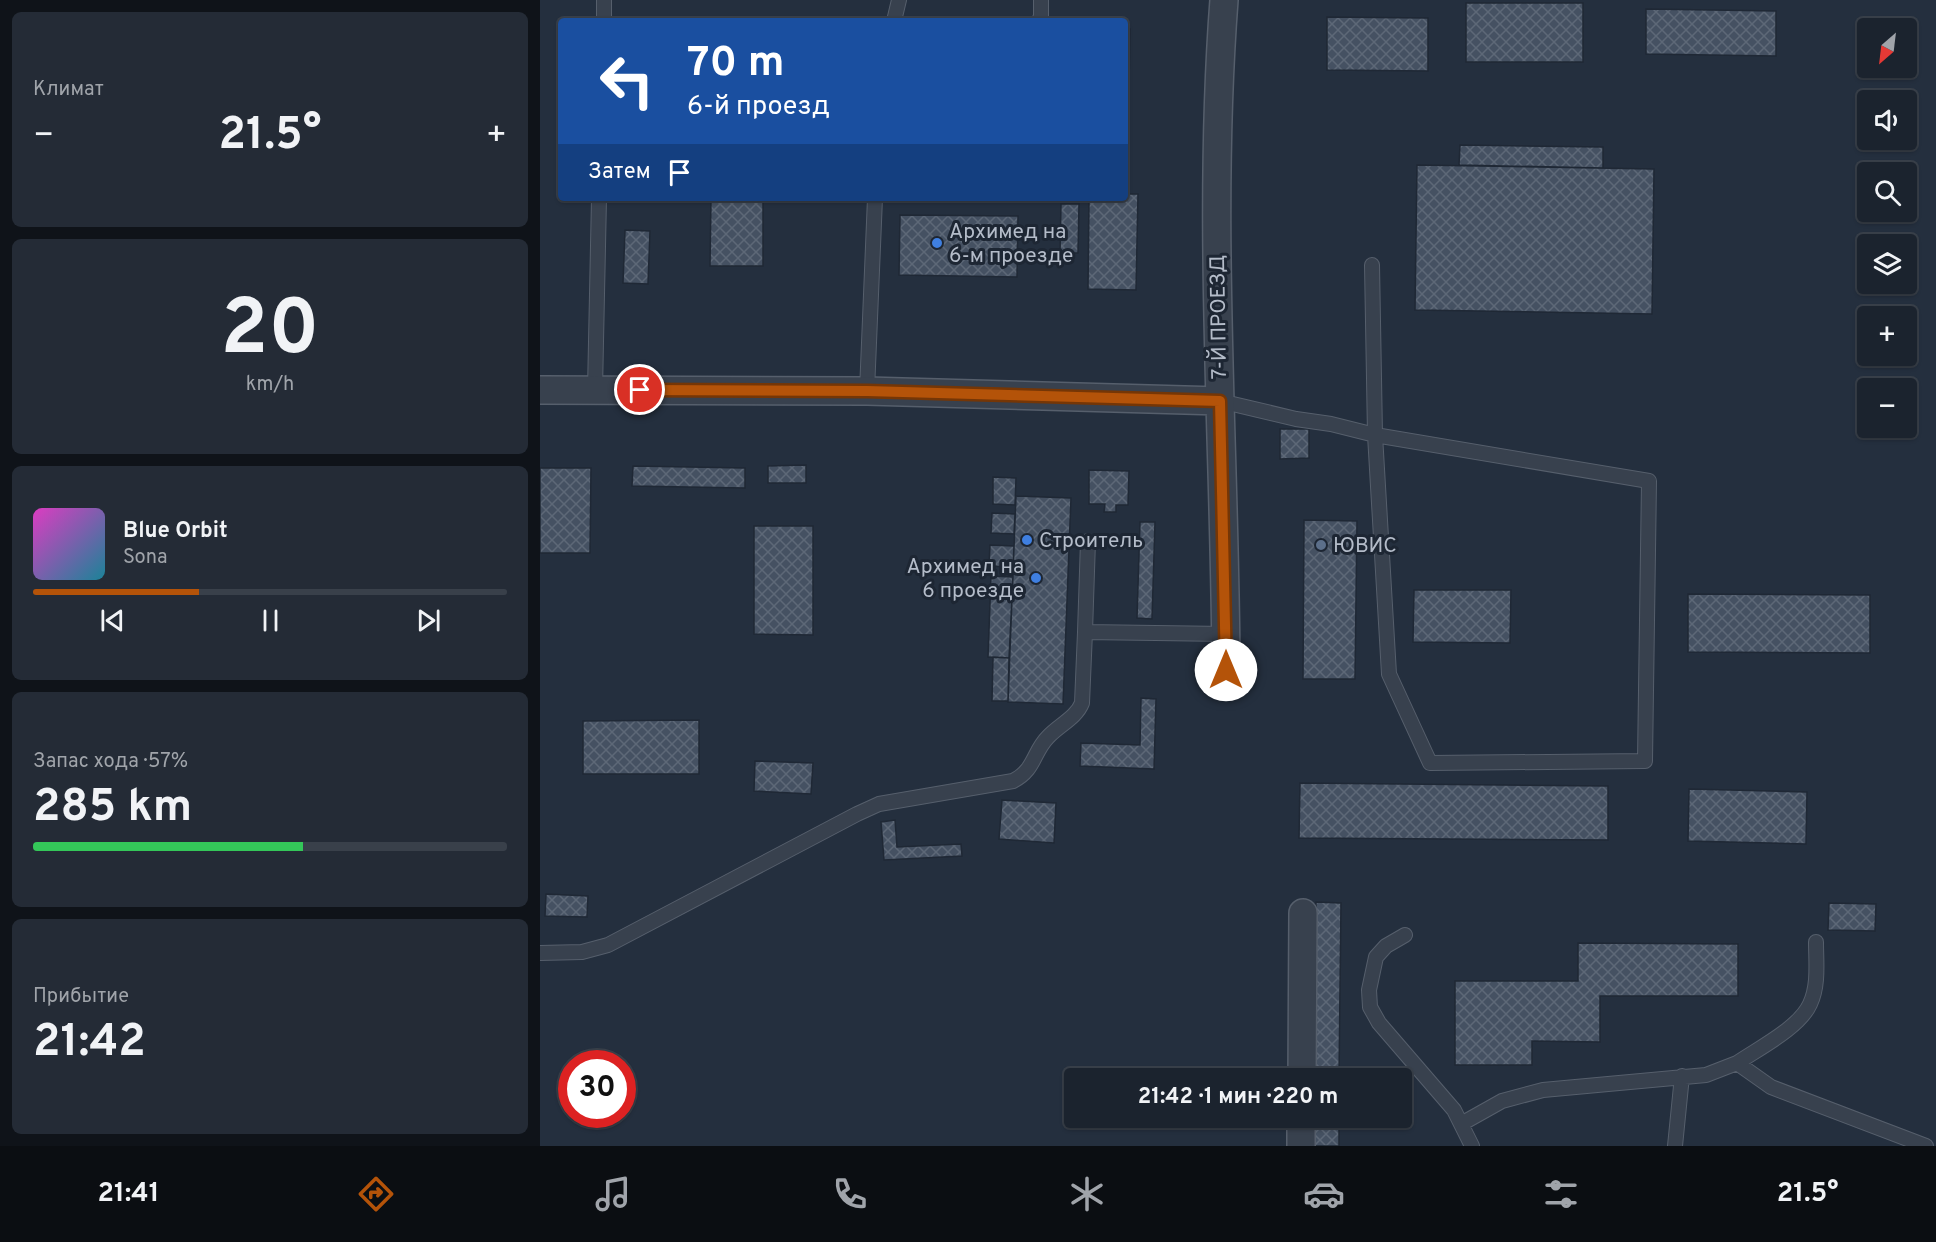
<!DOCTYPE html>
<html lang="ru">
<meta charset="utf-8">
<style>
:root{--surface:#1b232e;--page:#242b36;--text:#f1f3f6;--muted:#a0a4aa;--line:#39404a;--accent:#b45309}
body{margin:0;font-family:Overpass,sans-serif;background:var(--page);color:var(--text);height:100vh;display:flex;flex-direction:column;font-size:22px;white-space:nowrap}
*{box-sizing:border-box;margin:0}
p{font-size:20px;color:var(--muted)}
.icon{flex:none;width:33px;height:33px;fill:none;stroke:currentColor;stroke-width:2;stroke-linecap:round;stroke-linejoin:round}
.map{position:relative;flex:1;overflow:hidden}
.panel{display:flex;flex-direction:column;gap:12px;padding:12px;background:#0f1319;width:540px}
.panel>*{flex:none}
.guide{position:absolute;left:18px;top:18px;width:570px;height:183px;border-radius:6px;box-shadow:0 2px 4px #0004,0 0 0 2px var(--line);background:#1a4fa0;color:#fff;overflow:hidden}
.needle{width:39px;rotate:208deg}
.fabs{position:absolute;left:1317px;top:18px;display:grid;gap:12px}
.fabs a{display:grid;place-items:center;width:60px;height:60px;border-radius:6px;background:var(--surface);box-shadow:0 2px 4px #0004,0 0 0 2px var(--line);font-size:30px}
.speed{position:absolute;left:18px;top:1050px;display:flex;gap:12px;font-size:30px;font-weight:700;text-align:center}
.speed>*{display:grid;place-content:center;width:78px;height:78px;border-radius:50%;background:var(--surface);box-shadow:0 2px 4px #0004,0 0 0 2px var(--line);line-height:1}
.speed .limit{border:9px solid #d22;background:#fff;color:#111}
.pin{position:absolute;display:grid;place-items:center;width:51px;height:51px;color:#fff;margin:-26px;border:3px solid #fff;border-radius:50%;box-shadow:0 2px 6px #0007}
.me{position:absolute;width:66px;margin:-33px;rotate:0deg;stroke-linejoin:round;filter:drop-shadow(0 0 4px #0008)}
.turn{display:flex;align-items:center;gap:21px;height:126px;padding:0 30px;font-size:27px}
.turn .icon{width:78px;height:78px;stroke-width:2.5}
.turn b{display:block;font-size:42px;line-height:51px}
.then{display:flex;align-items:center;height:57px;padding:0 30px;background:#0003;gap:12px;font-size:22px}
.big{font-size:45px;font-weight:700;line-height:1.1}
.panel .tile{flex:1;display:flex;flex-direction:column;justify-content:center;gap:9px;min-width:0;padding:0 21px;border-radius:9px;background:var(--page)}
.panel .dial{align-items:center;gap:0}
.dial b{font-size:78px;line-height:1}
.song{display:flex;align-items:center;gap:18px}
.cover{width:72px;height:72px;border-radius:9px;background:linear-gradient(135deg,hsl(310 70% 55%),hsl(190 70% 35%))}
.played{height:6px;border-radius:3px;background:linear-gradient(90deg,var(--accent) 35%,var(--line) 35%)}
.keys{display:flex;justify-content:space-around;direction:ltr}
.heat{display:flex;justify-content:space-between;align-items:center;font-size:33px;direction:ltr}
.charge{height:9px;border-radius:4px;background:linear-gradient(90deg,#34c759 57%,var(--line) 0)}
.trip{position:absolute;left:524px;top:1068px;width:348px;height:60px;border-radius:6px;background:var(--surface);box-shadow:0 2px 4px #0004,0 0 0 2px var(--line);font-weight:700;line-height:60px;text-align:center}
.dock{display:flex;height:96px;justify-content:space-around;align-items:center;background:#0b0e12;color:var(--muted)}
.dock .icon{width:42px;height:42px}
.dock .selected{color:var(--accent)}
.dock b{font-size:27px;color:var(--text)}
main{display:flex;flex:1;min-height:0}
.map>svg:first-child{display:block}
</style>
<main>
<section class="panel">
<div class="tile"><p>Климат</p>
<div class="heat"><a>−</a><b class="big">21.5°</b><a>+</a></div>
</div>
<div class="tile dial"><b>20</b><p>km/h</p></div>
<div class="tile">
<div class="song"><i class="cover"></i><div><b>Blue Orbit</b><p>Sona</p></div></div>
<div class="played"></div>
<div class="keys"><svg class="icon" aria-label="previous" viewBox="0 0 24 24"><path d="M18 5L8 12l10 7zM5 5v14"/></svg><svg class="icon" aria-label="pause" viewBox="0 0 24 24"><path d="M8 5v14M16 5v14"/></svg><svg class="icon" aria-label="next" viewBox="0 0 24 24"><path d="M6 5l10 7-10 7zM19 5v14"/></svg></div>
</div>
<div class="tile"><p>Запас хода · 57%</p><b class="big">285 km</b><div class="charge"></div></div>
<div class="tile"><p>Прибытие</p><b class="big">21:42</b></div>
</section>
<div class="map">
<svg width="1396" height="1146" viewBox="0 0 1396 1146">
<defs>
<pattern id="building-cross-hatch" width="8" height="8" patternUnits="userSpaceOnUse" patternTransform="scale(1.5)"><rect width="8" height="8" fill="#455162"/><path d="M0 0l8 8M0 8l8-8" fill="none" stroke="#5d6877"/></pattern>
</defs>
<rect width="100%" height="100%" fill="#242f3e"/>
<path fill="url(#building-cross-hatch)" stroke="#1f2835" stroke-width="1.5" d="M926 3H1043V62H926Z
M1106 9 1236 11V56L1106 54Z
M787 17 888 18V71L787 70Z
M585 29H590L588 137H585Z
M920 145 1063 147V168L919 165Z
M877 165 1114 169 1112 314 875 310Z
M585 194H598L596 290 548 289 549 198H585Z
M171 198H223V266H170Z
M521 204H539L538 253H520Z
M360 215 478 216 477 277 359 275Z
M85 230 110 231 108 284 83 283Z
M740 429H769V458L740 459Z
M266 465V483H228V466Z
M93 466 205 468V488L92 486Z
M0 468H51L50 553H0Z
M549 470 589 471 588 505H576V512H564L565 504H549Z
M453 477 476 478 475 505 453 504Z
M476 496 531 498 523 704 468 702Z
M452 513 475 514 474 534 451 533Z
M764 520 817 521 815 679H763Z
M600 522H615L612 619 597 618Z
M214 526H273V635L214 634Z
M450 545 474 546 473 567 449 566Z
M451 576 473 577 469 658 448 657Z
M874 590H971L970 643 873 642Z
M1148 594 1330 595V653L1148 652Z
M453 657 469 658 468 701H452Z
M601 698 616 699 614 769 540 766 541 743 600 745Z
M159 720V774H43V721Z
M215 761 273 763 271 794 214 791Z
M760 783 1068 786V840L759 838Z
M1149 789 1267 792 1266 844 1148 841Z
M462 800 516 803 514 843 459 839Z
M355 820 357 847 421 844 422 856 344 860 341 822Z
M6 894 48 896 47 917 5 916Z
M776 902 801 903 799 1078H774Z
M1289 903 1336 904 1335 931 1288 930Z
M1038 943 1198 944V996H1060V1042L992 1041V1065H915V981H1038Z
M774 1118H799V1146H773Z"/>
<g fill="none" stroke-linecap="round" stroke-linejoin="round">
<defs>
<path id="lane" d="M64 21V0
M354 21 359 0
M499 21 501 16V0
M55 390 59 198
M327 391 335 198
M680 401 756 419 791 424 835 435 1109 481 1105 761 890 763 849 674 835 435 832 265
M548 541 545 632 686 634
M865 935 846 946 836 957 829 990 830 1007 839 1023 914 1110 932 1146
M0 953 42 952 68 945 317 814 339 804 473 781C495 770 493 752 508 737 519 725 536 718 542 703L545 632
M1197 1063C1219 1048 1259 1028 1270 1004 1279 985 1276 962 1276 942
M921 1124 962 1101 1003 1090 1166 1075 1197 1063 1231 1087 1386 1146
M1135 1146 1142 1076"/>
<path id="street" d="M684 0C667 223 685 447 686 670
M0 390 327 391 680 401
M762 1078 763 913
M761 1146V1118"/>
</defs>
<use href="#lane" stroke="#565f6c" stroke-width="16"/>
<use href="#street" stroke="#565f6c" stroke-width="30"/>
<use href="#lane" stroke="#38414e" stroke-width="14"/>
<use href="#street" stroke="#38414e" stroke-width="27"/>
</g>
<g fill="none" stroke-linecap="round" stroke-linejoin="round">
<defs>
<path id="route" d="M100 390 327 391 680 401 686 670"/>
</defs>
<use href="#route" stroke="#753606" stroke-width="15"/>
<use href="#route" stroke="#b45309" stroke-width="10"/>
</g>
<g fill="#3f7fe0" stroke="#1d2633" stroke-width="2">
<circle cx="397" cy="243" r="6"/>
<circle cx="487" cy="540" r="6"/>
<circle cx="496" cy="578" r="6"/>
</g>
<circle fill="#5c6f8a" stroke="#1d2633" stroke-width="2" cx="781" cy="545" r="6"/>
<g text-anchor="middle" stroke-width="6" stroke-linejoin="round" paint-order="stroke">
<g font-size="21" fill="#b4bcc9" stroke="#1d2633" text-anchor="start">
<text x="409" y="238">Архимед на<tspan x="409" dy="24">6-м проезде</tspan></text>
<text x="499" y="547">Строитель</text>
<text x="793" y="552">ЮВИС</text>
<text x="484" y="573" text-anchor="end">Архимед на<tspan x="484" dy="24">6 проезде</tspan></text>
</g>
<g font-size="21" fill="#b4bcc9" stroke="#1d2633">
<text transform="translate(678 317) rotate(-91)" y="7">7-Й ПРОЕЗД</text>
</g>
</g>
</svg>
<div class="fabs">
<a><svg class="needle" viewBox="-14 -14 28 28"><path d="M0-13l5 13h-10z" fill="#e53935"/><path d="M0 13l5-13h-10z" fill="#a0a4aa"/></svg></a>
<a><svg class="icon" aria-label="sound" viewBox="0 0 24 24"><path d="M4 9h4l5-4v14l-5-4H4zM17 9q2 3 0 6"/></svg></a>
<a><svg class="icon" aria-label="search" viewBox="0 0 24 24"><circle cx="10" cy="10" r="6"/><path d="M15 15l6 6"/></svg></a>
<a><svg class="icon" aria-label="layers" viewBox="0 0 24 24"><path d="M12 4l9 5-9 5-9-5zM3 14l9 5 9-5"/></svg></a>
<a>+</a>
<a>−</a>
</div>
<div class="speed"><div class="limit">30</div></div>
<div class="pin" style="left:100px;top:390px;background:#d93025"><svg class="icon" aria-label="arrive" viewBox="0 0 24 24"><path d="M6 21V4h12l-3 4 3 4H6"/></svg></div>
<svg class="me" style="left:686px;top:670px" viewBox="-20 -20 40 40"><circle r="19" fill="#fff"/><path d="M0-13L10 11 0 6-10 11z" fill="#b45309"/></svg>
<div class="trip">21:42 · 1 мин · 220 m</div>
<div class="guide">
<div class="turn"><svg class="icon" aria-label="left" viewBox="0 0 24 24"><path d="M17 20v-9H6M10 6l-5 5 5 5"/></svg><div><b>70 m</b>6-й проезд</div></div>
<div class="then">Затем<svg class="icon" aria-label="arrive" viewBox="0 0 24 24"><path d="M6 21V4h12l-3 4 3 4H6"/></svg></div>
</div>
</div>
</main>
<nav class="dock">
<b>21:41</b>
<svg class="icon selected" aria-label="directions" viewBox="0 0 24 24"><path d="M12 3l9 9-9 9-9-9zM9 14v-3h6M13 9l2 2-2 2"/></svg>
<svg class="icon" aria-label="music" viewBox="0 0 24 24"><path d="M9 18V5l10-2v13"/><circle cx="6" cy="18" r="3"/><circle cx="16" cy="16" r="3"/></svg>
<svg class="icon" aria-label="phone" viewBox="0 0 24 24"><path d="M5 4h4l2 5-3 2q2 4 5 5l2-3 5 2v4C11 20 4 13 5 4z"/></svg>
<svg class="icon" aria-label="climate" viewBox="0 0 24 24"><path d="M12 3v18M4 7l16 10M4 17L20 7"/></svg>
<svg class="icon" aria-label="car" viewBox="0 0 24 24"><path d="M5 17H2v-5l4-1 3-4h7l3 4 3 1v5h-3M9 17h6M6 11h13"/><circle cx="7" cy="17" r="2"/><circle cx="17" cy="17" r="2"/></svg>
<svg class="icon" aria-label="filters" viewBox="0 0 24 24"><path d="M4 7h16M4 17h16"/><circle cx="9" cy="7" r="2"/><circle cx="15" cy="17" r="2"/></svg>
<b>21.5°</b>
</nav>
